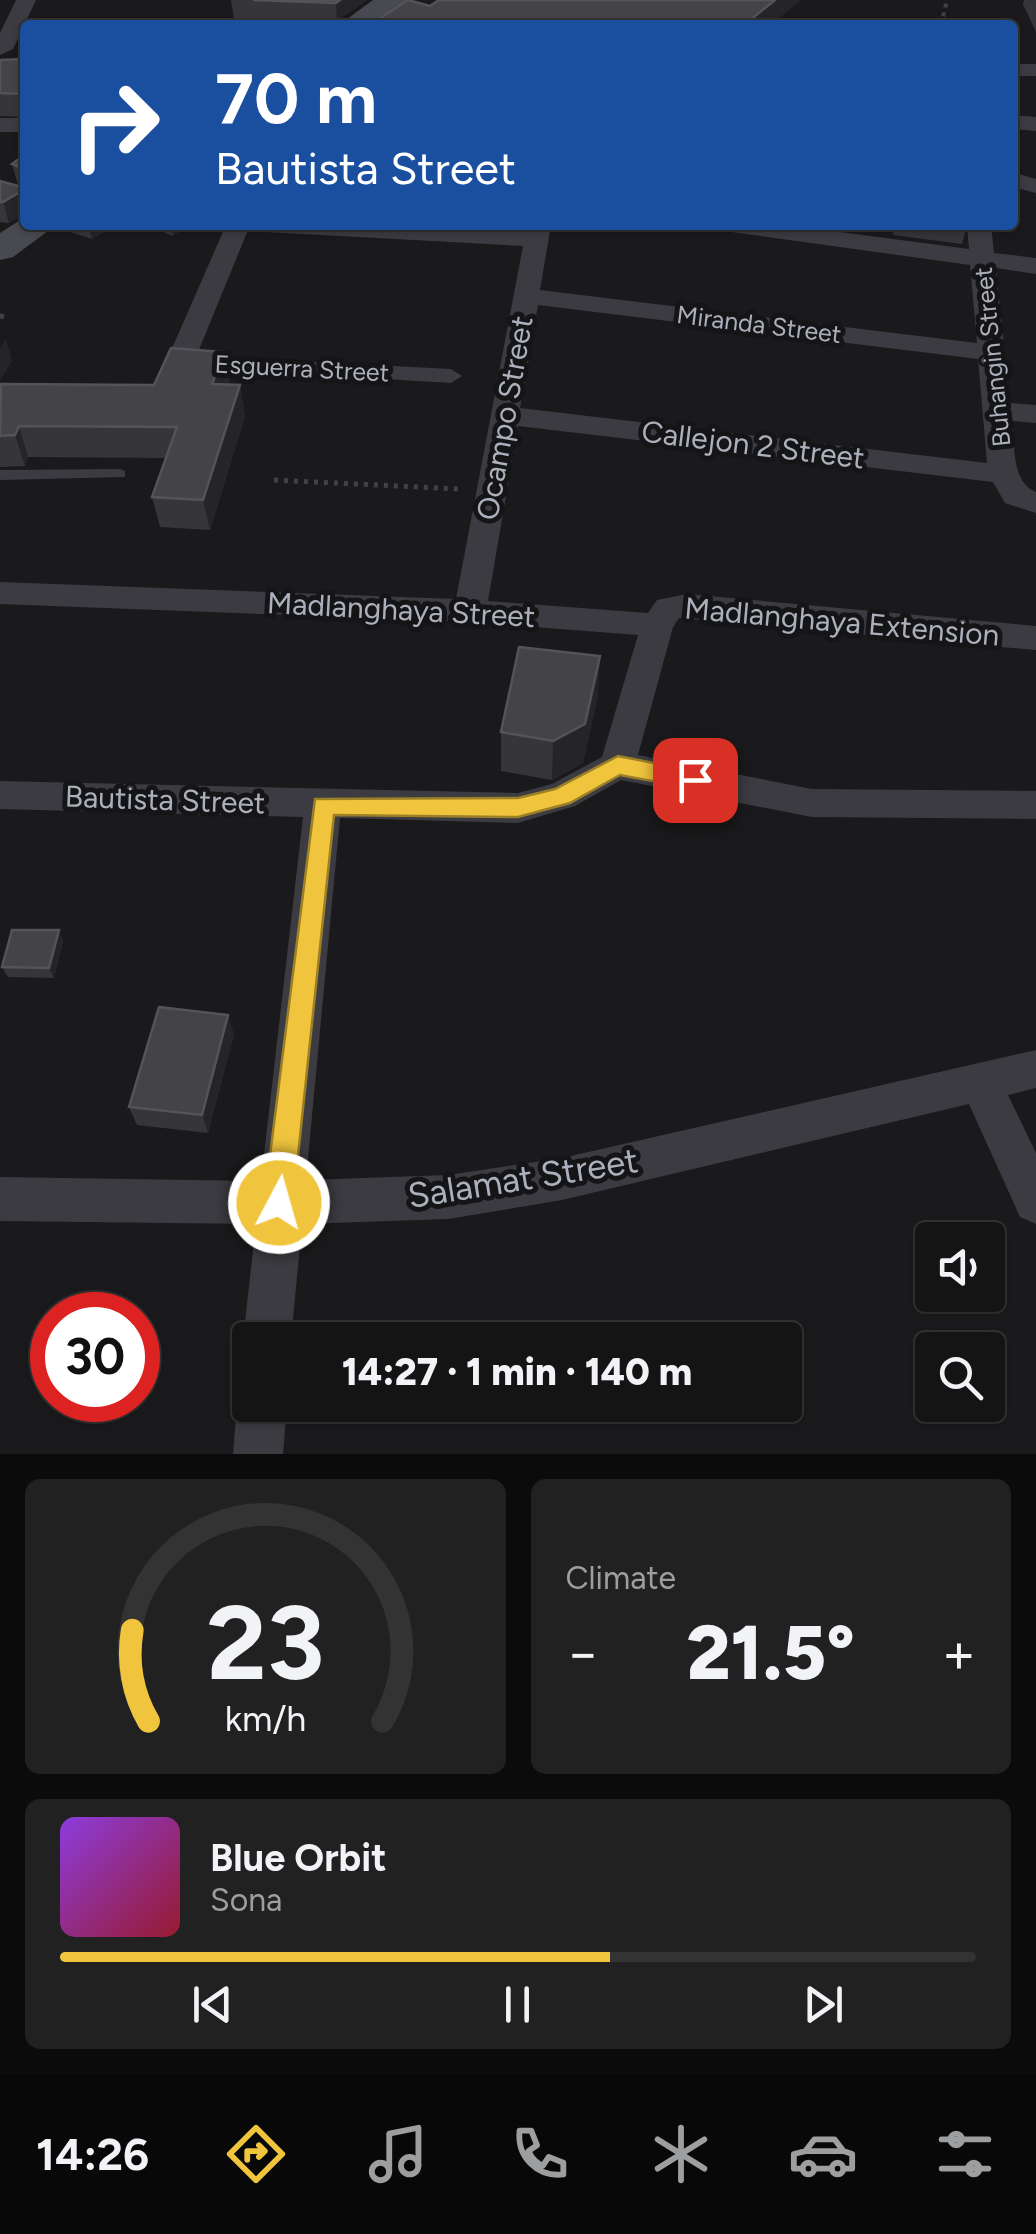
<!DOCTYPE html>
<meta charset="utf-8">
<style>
:root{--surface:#141415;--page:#212122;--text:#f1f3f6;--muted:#9d9ea0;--line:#333334;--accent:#f0c53d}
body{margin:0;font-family:Figtree,sans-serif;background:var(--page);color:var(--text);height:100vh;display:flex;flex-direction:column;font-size:38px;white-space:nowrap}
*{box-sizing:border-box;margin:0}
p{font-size:32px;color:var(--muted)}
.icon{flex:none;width:55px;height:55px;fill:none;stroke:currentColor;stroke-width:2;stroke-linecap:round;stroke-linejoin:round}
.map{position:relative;height:1454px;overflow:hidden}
.side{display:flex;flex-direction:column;gap:25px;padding:25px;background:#0b0b0c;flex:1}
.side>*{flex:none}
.guide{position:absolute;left:20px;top:20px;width:998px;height:210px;border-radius:10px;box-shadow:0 2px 8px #0004,0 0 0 2px var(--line);background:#1a4fa0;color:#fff;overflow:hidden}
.tools{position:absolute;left:915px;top:1222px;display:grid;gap:20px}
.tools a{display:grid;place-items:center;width:90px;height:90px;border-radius:10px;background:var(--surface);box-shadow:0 2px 8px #0004,0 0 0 2px var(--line);font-size:50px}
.speed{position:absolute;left:30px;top:1292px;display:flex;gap:20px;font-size:50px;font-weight:700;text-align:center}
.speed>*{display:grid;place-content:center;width:130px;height:130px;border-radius:50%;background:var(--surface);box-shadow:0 2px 8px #0004,0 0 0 2px var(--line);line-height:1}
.speed .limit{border:15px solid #d22;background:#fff;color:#111}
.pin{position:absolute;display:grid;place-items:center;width:85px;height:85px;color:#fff;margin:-42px;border-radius:20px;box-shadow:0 5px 15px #0006}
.me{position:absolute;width:110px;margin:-55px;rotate:6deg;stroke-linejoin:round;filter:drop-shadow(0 0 8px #0008)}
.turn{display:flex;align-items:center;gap:35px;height:210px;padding:0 30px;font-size:45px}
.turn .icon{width:130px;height:130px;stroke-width:2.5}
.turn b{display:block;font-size:70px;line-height:85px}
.big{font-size:75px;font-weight:800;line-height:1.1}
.side .card{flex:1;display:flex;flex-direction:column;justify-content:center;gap:15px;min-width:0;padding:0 35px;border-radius:15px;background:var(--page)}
.side .dial{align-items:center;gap:0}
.dial svg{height:260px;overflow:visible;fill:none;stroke:var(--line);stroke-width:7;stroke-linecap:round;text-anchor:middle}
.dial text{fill:var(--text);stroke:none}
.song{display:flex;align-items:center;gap:30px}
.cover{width:120px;height:120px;border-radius:15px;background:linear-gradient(135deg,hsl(270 70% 55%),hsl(350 70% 35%))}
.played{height:10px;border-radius:5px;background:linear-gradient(90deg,var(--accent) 60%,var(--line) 60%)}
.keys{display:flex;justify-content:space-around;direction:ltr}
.heat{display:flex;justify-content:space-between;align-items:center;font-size:55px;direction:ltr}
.side .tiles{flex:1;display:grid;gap:25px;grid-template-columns:1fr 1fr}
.card:last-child{grid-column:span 2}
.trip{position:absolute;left:232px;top:1322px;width:570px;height:100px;border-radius:10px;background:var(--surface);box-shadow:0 2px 8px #0004,0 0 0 2px var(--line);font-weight:800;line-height:100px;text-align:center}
.tab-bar{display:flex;height:160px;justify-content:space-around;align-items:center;background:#080808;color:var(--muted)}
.tab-bar .icon{width:70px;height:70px}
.tab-bar .current{color:var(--accent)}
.tab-bar b{font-size:45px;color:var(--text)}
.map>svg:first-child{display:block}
</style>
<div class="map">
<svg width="1036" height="1454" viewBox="0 0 1036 1454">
<rect width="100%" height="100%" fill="#1a1a1c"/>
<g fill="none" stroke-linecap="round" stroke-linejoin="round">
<path stroke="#414248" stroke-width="4" stroke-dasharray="4 5" stroke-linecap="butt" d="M941 25 947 0"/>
<path stroke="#414248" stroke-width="5" stroke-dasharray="4 6" stroke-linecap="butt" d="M0 316 5 317
M274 480 459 489"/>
<path fill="#3b3b41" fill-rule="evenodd" d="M120 469 125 471V477L0 480V470Z"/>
<path fill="#3b3b41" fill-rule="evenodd" d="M192 356 451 369 462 376 451 383 184 367V357Z"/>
<path fill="#3b3b41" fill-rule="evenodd" d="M16 0H36L13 49 0 55V33Z
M1012 64H1036V76H1012Z
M1012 115 1036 117V131L1012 129Z
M0 118H25V132H0Z
M1012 172 1036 179V193L1012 187Z
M226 225H250L194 362 190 368H170L166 362Z
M254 225 526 231 527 225H551L540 290 977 343 970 265 732 232 720 225H787L969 249 967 225H991L994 253 1036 258V274L996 268 1010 403 1036 405V423L1012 421C1015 444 1011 483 1036 492V513L1005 503 993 482 518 426 488 601 648 613 657 600 687 594 1036 626V650L679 618 673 627 638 755 812 789 1036 791V819L812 817 621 780 575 806 518 823 340 818 306 1180 448 1175 562 1158 1036 1050V1088L1008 1095 1036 1153V1224L1020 1217 969 1104 562 1200 448 1219 302 1224 291 1340H250V1357L243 1340 256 1224 0 1221V1177L261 1181 303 817 0 809V781L518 793 552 784 602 757 638 635 470 622 0 604V582L456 599 523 246 266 232ZM538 305 978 359 987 463 520 408Z
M250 1385V1405H287L283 1454H233L237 1405Z"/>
<path fill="#494a51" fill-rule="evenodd" d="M373 0H409L375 25H339Z
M25 217V225H56L13 257 0 260V233Z"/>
</g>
<path fill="#36363a" d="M231 0H367L337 21 234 18Z
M1024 0H1036V32L1023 4Z
M25 59V117L0 116V60Z
M25 155V214L9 223 0 222V181L22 186 18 185 12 164Z
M57 225H115L92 239 58 228Z
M145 225H189L173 236Z
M894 225H967L962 244 893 235Z
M230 382 229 385H240L245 416 210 530 160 527 152 497 166 458 28 457 25 466 0 467V386L154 385Z
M598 695 583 763 552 780 501 771V732Z
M63 941 54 978 8 977 2 967Z
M234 1034 208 1133 137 1125 129 1107Z"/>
<path fill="#252528" d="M340 0H367L337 21 336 3Z
M775 0H801L771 25H744Z
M20 192 25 214 9 223 3 202Z
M88 225H115L92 239Z
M171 225H189L173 236Z
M6 339 12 361 0 381V348Z
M225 352 230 382 218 414 212 384Z
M240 385 245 416 210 530 203 500Z
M19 426 28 457 25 466 15 435Z
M600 656 598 695 583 763 552 780 553 741Z
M59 930 63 941 54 978 49 968Z
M228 1015 234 1034 208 1133 202 1115Z"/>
<path fill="#434348" stroke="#53545a" stroke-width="2.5" d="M253 0H340L336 3Z
M408 0 430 6 439 0H775L744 25H370Z
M25 59V94L0 93V60Z
M25 155V195L20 192 3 202H0V181L22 187V168L12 164Z
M171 348 225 352 212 384 240 385 203 500 152 497 177 427 19 426 15 435 0 436 1 384 154 385Z
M519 647 600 656 585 724 553 741 501 732Z
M12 930H59L49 968 2 967Z
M159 1007 228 1015 202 1115 129 1107Z"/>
<path fill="#f0c53d" stroke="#9c8028" stroke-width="2.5" d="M618 756 695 771 707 780 695 789 620 775 570 803 518 817 334 815 293 1203 289 1213 279 1217 268 1213 264 1203 315 799 518 798 555 789Z"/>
<g text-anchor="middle" stroke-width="10" stroke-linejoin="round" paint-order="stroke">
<g font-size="25" fill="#acb0bb" stroke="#151517">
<text transform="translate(759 324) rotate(7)" y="9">Miranda Street</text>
<text transform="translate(992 357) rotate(-96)" y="9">Buhangin Street</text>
<text transform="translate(302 368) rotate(3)" y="9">Esguerra Street</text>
</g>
<g font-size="30" fill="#acb0bb" stroke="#151517">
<text transform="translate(505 418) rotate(-80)" y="10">Ocampo Street</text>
<text transform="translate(753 445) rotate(7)" y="10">Callejon 2 Street</text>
<text transform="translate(401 610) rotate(3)" y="10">Madlanghaya Street</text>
<text transform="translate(842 622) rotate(5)" y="10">Madlanghaya Extension</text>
<text transform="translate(165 800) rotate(2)" y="10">Bautista Street</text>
</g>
<g font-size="35" fill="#acb0bb" stroke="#151517">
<text transform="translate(523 1178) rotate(-9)" y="12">Salamat Street</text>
</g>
</g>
</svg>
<div class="tools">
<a><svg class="icon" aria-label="sound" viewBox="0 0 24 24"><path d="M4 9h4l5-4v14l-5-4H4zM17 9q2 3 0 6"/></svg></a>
<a><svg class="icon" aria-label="search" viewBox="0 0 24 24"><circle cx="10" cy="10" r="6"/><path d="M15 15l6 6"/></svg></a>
</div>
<div class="speed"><div class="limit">30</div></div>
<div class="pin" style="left:695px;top:780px;background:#d93025"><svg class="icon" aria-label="arrive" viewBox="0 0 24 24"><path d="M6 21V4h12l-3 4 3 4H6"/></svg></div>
<svg class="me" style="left:279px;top:1203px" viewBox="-20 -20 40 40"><circle r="17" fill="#f0c53d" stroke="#fff" stroke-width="3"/><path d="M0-11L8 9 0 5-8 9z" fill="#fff"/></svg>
<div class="trip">14:27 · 1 min · 140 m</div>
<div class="guide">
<div class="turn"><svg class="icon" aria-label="right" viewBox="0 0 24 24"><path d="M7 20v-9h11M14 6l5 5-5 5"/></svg><div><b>70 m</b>Bautista Street</div></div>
</div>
</div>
<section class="side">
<div class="tiles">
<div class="card dial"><svg viewBox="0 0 100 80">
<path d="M14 69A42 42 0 1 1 86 69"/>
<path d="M14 69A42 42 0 0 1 9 41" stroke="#f0c53d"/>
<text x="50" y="56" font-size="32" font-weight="700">23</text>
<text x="50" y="72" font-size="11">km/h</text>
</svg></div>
<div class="card"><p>Climate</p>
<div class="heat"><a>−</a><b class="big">21.5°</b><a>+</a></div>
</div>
<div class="card">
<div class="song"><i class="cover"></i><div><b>Blue Orbit</b><p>Sona</p></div></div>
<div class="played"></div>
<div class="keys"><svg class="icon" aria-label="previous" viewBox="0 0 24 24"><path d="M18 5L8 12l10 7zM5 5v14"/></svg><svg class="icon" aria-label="pause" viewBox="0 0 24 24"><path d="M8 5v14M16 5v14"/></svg><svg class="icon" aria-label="next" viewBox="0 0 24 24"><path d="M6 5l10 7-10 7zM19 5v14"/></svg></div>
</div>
</div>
</section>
<nav class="tab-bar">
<b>14:26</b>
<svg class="icon current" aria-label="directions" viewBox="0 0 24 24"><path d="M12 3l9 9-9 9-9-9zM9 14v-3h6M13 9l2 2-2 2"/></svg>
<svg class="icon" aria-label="music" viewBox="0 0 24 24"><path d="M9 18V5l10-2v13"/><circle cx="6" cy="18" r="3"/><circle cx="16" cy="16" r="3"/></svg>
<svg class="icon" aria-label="phone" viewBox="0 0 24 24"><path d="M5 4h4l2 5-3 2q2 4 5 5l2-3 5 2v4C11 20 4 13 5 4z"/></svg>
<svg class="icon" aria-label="climate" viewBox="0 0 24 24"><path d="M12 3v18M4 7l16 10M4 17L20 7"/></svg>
<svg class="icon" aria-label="car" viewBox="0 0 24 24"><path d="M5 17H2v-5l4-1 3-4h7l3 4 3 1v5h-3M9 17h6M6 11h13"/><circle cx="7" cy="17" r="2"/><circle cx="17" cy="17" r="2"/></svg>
<svg class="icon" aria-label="filters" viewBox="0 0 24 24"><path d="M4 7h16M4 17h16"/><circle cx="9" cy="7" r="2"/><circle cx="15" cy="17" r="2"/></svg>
</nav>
